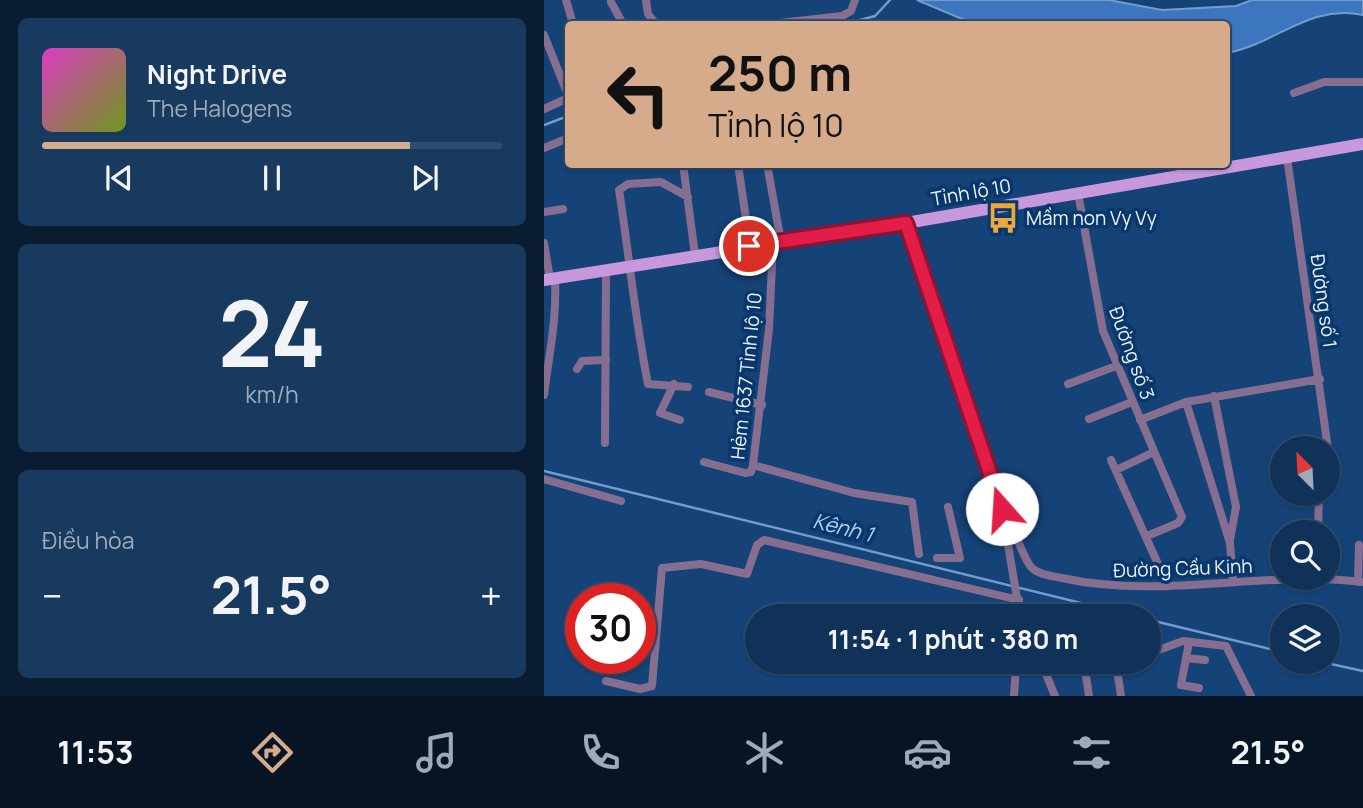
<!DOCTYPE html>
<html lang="vi">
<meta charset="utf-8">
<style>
:root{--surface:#103259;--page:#193a5f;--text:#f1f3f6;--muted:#9caaba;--line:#304d6f;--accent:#d6ab8b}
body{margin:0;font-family:Manrope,sans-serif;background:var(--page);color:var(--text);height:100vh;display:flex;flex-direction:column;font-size:26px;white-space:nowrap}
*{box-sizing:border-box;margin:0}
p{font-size:23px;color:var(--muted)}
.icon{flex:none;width:38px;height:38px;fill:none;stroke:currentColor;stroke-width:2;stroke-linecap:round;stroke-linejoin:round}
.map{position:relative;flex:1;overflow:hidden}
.sheet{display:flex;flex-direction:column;gap:18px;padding:18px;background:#091c31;width:544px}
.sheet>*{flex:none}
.guide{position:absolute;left:21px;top:21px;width:665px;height:147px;border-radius:7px;box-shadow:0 2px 5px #0004,0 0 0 2px var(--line);background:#d6ab8b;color:#111;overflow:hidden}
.needle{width:46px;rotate:336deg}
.controls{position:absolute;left:726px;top:436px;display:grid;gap:14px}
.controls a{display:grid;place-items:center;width:70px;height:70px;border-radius:50%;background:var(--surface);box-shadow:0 2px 5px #0004,0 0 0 2px var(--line);font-size:35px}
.speed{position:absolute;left:21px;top:583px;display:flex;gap:14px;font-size:35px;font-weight:700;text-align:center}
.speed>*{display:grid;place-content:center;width:91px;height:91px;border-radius:50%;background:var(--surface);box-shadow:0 2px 5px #0004,0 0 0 2px var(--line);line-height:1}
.speed .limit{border:10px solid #d22;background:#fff;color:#111}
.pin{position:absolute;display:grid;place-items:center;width:60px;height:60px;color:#fff;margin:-30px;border:4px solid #fff;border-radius:50%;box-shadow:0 2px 7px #0007}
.me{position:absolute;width:77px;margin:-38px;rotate:341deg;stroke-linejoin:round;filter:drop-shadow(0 0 5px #0008)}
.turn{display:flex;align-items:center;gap:24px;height:147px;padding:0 28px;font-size:32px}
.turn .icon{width:91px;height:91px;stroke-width:2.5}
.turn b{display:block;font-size:49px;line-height:60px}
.big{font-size:52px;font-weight:700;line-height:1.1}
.sheet .card{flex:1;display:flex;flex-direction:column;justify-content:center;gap:10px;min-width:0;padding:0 24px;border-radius:10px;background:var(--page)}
.sheet .dial{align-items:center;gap:0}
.dial b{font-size:91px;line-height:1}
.song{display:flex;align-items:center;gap:21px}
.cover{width:84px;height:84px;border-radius:10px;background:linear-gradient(135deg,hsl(310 70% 55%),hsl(80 70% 35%))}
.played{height:7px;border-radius:4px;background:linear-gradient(90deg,var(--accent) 80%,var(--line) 80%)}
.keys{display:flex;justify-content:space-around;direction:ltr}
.heat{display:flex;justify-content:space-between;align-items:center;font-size:38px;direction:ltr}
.trip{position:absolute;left:201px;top:604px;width:416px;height:70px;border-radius:35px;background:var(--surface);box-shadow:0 2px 5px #0004,0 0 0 2px var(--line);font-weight:700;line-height:70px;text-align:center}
.tabs{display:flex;height:112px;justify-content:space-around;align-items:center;background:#061424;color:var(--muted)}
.tabs .icon{width:49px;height:49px}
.tabs .selected{color:var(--accent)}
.tabs b{font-size:32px;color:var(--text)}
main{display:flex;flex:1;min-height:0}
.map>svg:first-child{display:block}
</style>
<main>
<section class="sheet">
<div class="card">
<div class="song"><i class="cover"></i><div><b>Night Drive</b><p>The Halogens</p></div></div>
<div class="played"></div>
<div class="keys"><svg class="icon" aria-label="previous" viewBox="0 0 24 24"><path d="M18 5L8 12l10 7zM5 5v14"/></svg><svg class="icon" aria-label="pause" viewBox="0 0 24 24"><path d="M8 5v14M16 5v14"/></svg><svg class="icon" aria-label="next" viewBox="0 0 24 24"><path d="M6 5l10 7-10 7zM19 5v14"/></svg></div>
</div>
<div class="card dial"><b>24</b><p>km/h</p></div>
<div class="card"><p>Điều hòa</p>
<div class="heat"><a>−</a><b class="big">21.5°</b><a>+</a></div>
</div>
</section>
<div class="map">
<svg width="819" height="696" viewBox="0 0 819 696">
<rect width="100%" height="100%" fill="#154277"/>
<path fill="#3c76be" stroke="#729cd0" stroke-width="2" d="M373 0H565L618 10 692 6 708 0H819V15C764 4 734 43 683 53L682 24H430Z"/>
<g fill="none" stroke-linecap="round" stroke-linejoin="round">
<path stroke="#729cd0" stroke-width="2.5" d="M301 24 331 16 346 0
M0 125 24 116
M0 471 590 616
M606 620 738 652
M778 662 819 671"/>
<path stroke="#856e90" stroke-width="8" d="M22 0 29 24
M102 0 104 14 112 24
M67 2 79 24
M227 24 298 16 307 11 311 0
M0 35 24 95
M750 93 780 82H819
M0 109 24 98
M0 148 24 138
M743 157 784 449
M139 164 151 255
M194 164 203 226
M223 164 237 242
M534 193 559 331 638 517 634 523 603 536
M144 197 117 182 84 184 75 190C85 254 91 320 104 384L144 387
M0 212 19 209
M362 223 458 509 476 616
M0 243 6 279
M33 369 38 361 62 360
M130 384 116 413 136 420
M524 384 572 366
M165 392 218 405
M0 395C5 355 13 319 11 279
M670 396 692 507 686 540
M642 402 686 543 689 582
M545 419 588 402
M596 420 642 402 776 379
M61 443 62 270
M567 460 624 586
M160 462 201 473 207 472 209 465 225 329 229 243
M209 465 310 493 368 502 375 554
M572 470 610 452
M0 479 77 501
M460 511C470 526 479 560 488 568 495 575 509 576 518 578 618 600 718 570 819 582
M774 532 775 494
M393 558H416L404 507
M814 582 815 545
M550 616V612
M645 642 637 685 655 688
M606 650 612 651 639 641 682 646 707 696
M643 658 661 660
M435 662 472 667
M497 662 511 696
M540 662 545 696
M572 662 577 696
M62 681 96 689 108 686 118 568 157 564 203 574 213 545 220 540 475 600
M470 696 472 664"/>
<path stroke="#c798dc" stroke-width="12" d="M0 280 362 223 819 144"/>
</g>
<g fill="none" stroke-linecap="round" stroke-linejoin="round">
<defs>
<path id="route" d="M205 246 362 223 458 509"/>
</defs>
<use href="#route" stroke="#92132f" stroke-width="18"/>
<use href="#route" stroke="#e11d48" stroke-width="12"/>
</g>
<defs>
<symbol id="bus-bare" viewBox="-9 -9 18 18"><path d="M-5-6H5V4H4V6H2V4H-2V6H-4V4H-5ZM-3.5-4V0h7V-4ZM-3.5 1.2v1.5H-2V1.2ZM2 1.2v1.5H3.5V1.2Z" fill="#eda83b" stroke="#07376b" stroke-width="2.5" paint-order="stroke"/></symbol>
</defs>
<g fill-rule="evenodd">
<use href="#bus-bare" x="437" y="196" width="44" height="44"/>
</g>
<g text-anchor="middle" stroke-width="7" stroke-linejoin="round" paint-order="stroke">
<g font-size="19" fill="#eff4fa" stroke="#07376b">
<text transform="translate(427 192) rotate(-10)" y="7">Tỉnh lộ 10</text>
<text transform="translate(780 301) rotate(82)" y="7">Đường số 1</text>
<text transform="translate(588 353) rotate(70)" y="7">Đường số 3</text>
<text transform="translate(202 376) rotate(-84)" y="7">Hẻm 1637 Tỉnh lộ 10</text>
<text transform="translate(639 568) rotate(-2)" y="7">Đường Cầu Kinh</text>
</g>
<g font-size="19" fill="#eff4fa" stroke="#07376b" text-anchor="start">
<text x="482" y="225">Mầm non Vy Vy</text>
</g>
<g font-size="21" font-style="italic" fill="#b2d0f7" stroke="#07376b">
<text transform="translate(299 528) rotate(14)" y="7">Kênh 1</text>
</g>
</g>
</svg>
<div class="controls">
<a><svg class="needle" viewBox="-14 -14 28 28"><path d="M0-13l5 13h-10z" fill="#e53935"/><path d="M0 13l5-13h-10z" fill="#9caaba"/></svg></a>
<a><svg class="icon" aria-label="search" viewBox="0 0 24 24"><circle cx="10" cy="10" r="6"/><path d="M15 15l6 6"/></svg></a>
<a><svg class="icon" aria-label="layers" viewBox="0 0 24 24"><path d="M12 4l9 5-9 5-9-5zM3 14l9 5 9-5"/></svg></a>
</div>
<div class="speed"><div class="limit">30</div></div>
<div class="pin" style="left:205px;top:246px;background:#d93025"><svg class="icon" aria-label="arrive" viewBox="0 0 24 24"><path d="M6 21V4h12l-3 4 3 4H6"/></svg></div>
<svg class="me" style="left:458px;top:509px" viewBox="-20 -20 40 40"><circle r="19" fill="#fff"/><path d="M0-13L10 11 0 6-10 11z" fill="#e11d48"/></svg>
<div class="trip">11:54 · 1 phút · 380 m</div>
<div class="guide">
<div class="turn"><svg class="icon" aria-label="left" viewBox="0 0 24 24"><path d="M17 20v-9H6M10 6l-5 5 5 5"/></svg><div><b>250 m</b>Tỉnh lộ 10</div></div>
</div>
</div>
</main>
<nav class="tabs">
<b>11:53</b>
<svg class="icon selected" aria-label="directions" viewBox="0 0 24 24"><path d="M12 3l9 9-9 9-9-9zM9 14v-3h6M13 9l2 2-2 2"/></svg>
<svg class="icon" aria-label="music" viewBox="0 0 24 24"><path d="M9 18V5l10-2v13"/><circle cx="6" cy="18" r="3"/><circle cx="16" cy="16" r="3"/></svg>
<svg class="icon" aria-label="phone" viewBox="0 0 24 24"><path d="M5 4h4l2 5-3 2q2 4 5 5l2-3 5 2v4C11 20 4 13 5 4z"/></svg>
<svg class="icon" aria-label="climate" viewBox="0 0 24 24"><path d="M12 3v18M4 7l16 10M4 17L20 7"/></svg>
<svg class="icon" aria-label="car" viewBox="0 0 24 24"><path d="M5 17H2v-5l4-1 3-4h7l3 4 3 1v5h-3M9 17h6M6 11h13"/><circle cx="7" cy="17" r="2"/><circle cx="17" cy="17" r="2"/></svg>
<svg class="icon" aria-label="filters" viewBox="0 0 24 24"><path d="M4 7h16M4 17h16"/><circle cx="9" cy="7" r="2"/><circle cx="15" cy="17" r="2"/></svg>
<b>21.5°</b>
</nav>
